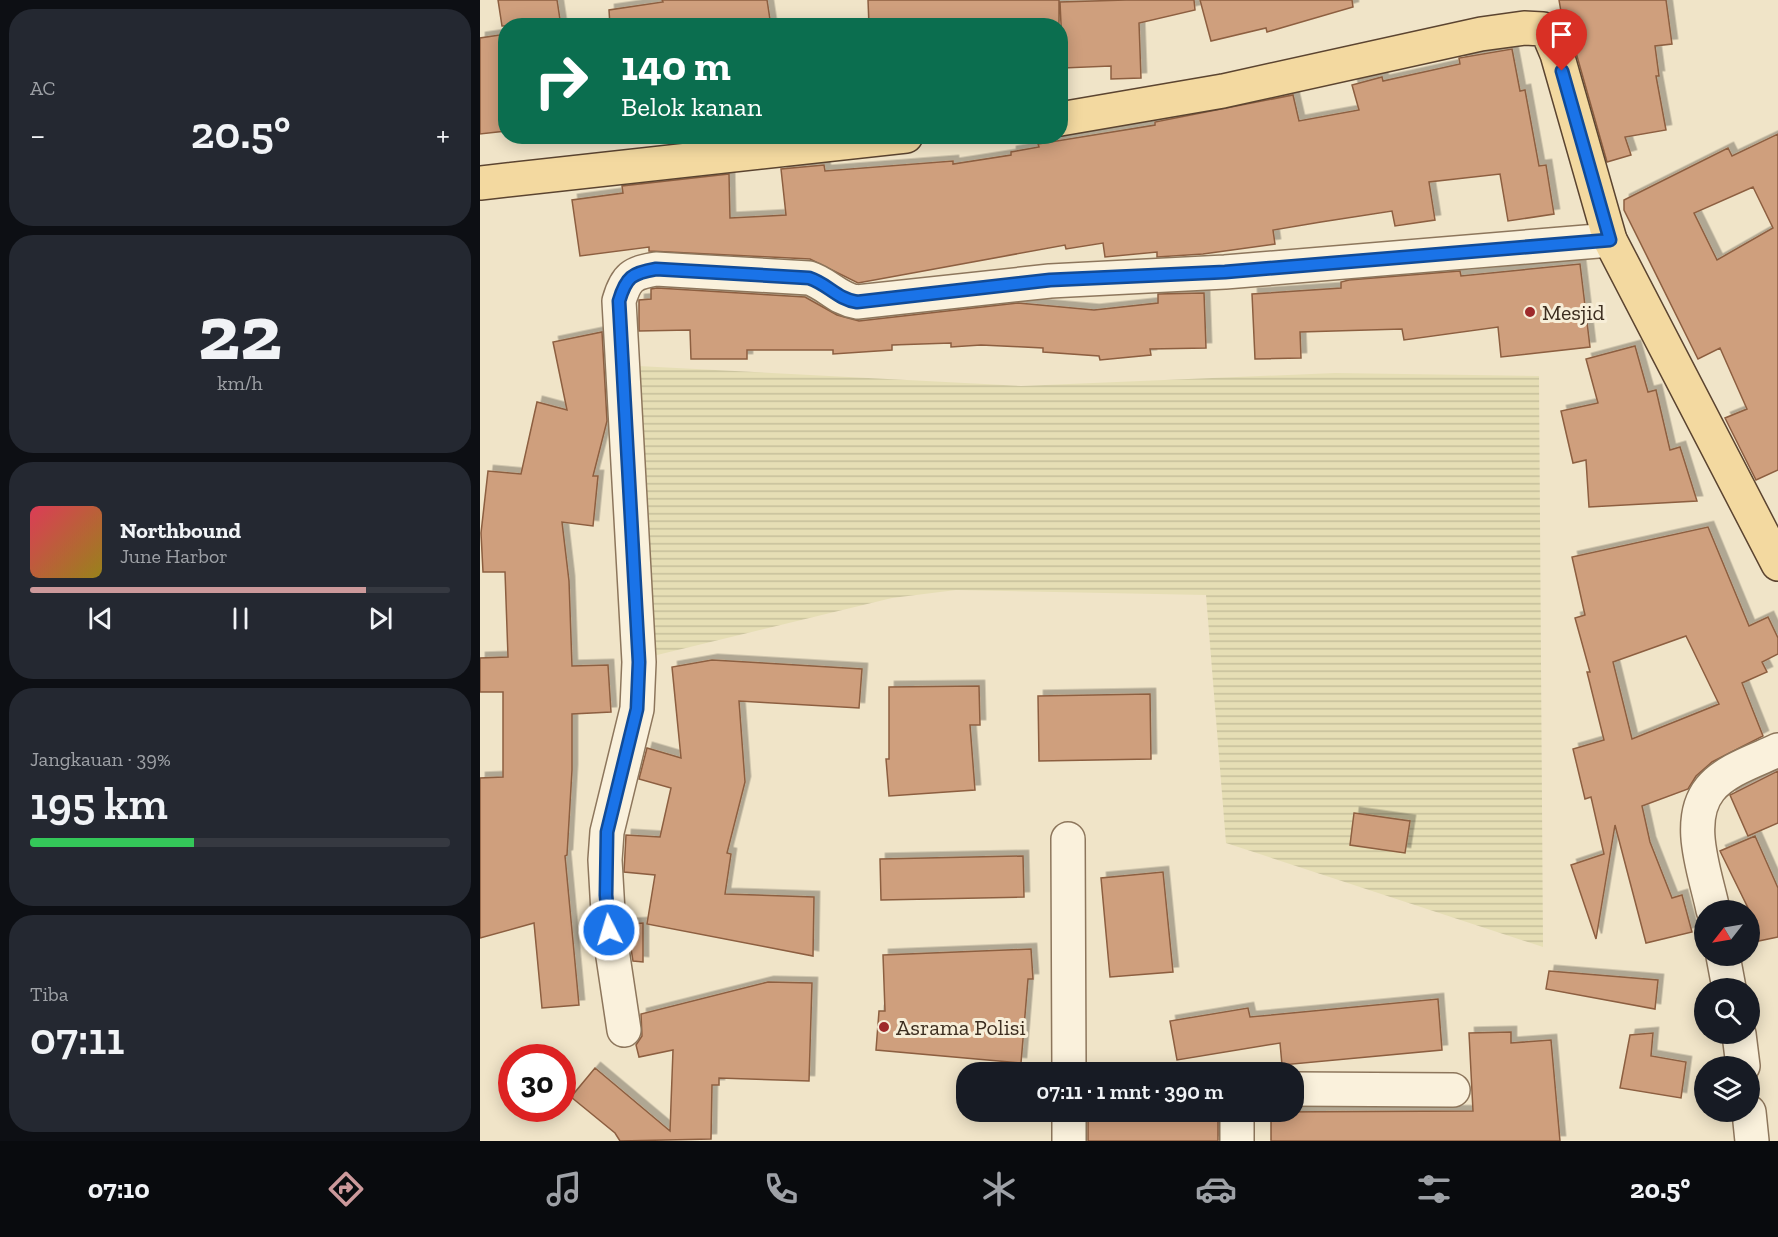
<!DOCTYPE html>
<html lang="id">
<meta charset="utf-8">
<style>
:root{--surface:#171b24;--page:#242831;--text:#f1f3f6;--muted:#9ea1a6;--line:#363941;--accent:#cc999b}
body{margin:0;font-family:"Zilla Slab",serif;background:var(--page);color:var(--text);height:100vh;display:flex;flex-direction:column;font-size:22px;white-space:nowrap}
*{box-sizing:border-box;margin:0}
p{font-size:20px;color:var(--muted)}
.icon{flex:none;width:33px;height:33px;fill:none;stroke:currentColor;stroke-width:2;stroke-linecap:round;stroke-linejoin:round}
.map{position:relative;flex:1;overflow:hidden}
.side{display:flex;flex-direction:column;gap:9px;padding:9px;background:#0d0f14;width:480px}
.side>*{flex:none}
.banner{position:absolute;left:18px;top:18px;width:570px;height:126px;border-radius:24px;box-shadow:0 3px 15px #0003;background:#0b6e4f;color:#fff;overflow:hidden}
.needle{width:39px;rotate:239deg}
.tools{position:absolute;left:1214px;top:900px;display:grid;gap:12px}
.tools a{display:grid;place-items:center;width:66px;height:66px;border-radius:50%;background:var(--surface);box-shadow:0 3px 15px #0003;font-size:30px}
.speed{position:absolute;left:18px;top:1044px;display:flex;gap:12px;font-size:30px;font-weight:700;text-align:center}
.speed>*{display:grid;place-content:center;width:78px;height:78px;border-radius:50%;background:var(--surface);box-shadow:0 3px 15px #0003;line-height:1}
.speed .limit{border:9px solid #d22;background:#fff;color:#111}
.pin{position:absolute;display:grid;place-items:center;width:51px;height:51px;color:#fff;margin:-62px -26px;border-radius:50% 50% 50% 0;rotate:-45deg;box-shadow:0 0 6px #0007}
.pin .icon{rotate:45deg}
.me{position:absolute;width:66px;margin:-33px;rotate:355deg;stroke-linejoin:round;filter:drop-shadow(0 0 4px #0008)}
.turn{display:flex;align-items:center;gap:21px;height:126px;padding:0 24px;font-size:27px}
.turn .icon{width:78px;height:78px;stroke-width:2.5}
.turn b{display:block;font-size:42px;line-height:51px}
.big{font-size:45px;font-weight:600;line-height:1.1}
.side .card{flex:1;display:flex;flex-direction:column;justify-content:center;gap:9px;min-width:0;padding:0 21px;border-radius:24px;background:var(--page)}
.side .dial{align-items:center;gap:0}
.dial b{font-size:78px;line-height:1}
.song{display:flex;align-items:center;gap:18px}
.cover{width:72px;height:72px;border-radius:9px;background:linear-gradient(135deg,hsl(350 70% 55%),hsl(50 70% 35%))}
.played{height:6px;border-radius:3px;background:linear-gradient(90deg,var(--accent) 80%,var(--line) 80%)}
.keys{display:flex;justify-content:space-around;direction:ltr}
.heat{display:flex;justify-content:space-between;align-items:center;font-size:33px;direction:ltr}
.charge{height:9px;border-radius:4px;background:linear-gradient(90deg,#34c759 39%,var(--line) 0)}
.trip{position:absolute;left:476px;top:1062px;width:348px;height:60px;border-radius:24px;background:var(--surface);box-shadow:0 3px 15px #0003;font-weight:600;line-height:60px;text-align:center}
.tabs{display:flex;height:96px;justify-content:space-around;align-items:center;background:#090b0e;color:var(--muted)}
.tabs .icon{width:42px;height:42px}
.tabs .current{color:var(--accent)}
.tabs b{font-size:27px;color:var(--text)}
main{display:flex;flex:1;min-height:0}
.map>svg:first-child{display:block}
</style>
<main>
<section class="side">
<div class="card"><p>AC</p>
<div class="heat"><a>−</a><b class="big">20.5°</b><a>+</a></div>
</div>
<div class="card dial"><b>22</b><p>km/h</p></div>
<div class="card">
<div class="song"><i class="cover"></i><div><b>Northbound</b><p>June Harbor</p></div></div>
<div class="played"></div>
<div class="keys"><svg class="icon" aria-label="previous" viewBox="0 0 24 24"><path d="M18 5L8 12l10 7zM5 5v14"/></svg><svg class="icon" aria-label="pause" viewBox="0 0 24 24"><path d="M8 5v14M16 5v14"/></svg><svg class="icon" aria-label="next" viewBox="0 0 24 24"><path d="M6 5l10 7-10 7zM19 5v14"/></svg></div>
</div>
<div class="card"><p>Jangkauan · 39%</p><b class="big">195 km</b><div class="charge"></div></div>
<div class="card"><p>Tiba</p><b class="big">07:11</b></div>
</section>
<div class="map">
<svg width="1298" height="1141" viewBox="0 0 1298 1141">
<defs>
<pattern id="farmland-rules" width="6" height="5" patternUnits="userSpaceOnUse" patternTransform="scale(1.5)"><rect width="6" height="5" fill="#e6deb5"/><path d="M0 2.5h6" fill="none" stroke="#c6bf9b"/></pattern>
<filter id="shadow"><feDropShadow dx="5.5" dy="-5.5" stdDeviation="0" flood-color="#0004"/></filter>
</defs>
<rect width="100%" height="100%" fill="#f0e4c8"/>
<path fill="url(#farmland-rules)" d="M158 366 541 386 855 373 1059 376 1063 947 746 843 726 595 476 590 412 598 173 656Z"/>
<path fill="#cf9f7d" stroke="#8d5f41" stroke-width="1.5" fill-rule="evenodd" filter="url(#shadow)" d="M18 0H77L81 26H22Z
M182 0H287L291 26H130L129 10 183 2Z
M388 0H579V26H389Z
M646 0H714L715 10 659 23 661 78 631 79V66L583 68 580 2Z
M720 0H872L873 7 787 32 786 28 731 41Z
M1079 0H1186L1192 44 1175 46 1179 76H1176L1186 130 1145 137 1151 155 1127 162 1095 49 1083 23Z
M26 34V131L0 134V38Z
M1032 49 1040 91 1045 90 1059 166 1066 165 1074 214 1028 221 1020 174 949 182 955 220 915 226 912 211 841 222 793 230 795 244 723 254 677 257V252L625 257 623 243 586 249 585 245 378 283 330 259 169 251V247L100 256 92 200 143 193 142 186 249 174 250 218 306 215 301 169 344 165 345 171 473 161V164L531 155V152L559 147 558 144 675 125V122L813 95 819 121 879 110 872 85 902 77 903 81 980 64 979 58Z
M1298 134V470L1276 480 1245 418 1267 409 1240 348 1218 359 1144 210V200L1248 148 1252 156ZM1273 187 1293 228 1237 260 1214 213Z
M1100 264 1110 347 1021 357 1018 327 924 340 922 329 820 332 821 358 775 359 772 294 861 288V282L869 280 980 271 981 276Z
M177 288 325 297 357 315 379 321 538 303 614 310 678 303V294L724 293 726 348 670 349 671 355 620 360 619 356 563 352V348L501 345 471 347V343L412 345V350L353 354V350H267V359H211L210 330 159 331V300L171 299V289Z
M122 332 127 421 113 476H118L113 526 82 522 89 581 92 666 128 665 131 712 92 714V770L87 855 85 856 99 1005 62 1008 54 923 0 938V778L23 777V692H0V658L28 657 25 572H3L1 533 8 471 41 474 57 402 87 410 73 342Z
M1155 346 1168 392 1176 390 1190 450 1200 447 1217 501 1109 507 1106 460 1093 463 1081 411 1118 403 1106 359Z
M1228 527 1269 626 1288 617 1298 638V654L1282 662 1287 672 1262 683 1283 736 1232 762 1216 776 1208 789 1162 806 1170 842 1192 898 1202 895 1212 932 1166 943 1135 825 1116 939 1091 865 1124 854 1111 797 1105 799 1093 749 1124 740 1107 672H1110L1095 618 1105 615 1092 557ZM1206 636 1239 704 1152 739 1133 662Z
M232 660 382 669 379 708 259 701 265 782 247 853 251 854 245 894 334 897 333 956 167 924 175 875 144 872 146 835 180 837 191 788 159 779 167 748 201 758 192 667Z
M499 686 500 725H490L495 790 409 796 406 759H409V687Z
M670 694 671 759 559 761 558 696Z
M1298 771V823L1268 836 1250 795Z
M874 813 930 821 925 853 870 845Z
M1275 836 1298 888V937L1269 943V910L1240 851Z
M543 856 544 897 401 900 400 859Z
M683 872 693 972 630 977 621 878Z
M163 923V962L153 961 147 924Z
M551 949 553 979H548L541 1063 396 1050 399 1011H405L403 955Z
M1069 971 1178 980 1175 1009 1066 989Z
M288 982 332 983 329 1081 239 1078V1085H232L231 1139 140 1141 135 1133 91 1097 115 1068 190 1131 193 1050 159 1057 156 1045 162 1036 161 1014Z
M958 999 962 1050 802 1065 800 1043 697 1060 690 1021 768 1008 770 1017Z
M1031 1032V1043L1071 1040 1080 1141H791V1112L993 1111 989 1033Z
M1173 1033 1171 1056 1206 1062 1201 1098 1140 1088 1150 1035Z
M608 1112H738V1141H608Z"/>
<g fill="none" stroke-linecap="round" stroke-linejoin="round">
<defs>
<path id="minor" d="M588 839 589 1072
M1233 910C1226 875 1204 821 1230 789 1245 770 1277 760 1298 750
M1243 956 1249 988
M144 1030 129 930 125 860 127 832 157 709 159 662 139 301C146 277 152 273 176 269L329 278C348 284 357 299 377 302L570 281 745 272 1130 240
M1259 1034 1263 1066
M813 1089 973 1090
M589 1112V1141
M757 1112V1141
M1269 1112 1272 1141"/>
<path id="major" d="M580 119 743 91 1001 34 1044 28 1063 29 1069 35 1077 54 1130 240 1298 564
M0 183 426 136"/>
</defs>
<use href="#minor" stroke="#8d765c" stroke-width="36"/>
<use href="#major" stroke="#5b4430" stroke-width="36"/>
<use href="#minor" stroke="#faf1dc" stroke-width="33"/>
<use href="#major" stroke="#f3d9a0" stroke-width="33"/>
</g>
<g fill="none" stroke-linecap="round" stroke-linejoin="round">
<defs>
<path id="route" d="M129 930 126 895 127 832 157 709 159 662 139 301C146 277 152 273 176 269L329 278C348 284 357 299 377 302L570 280 745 272 1130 240 1082 71"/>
</defs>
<use href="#route" stroke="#114b97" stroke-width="15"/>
<use href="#route" stroke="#1a73e8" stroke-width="10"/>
</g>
<g fill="#9e2a2b" stroke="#f7eed8" stroke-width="2">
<circle cx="1050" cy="312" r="6"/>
<circle cx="404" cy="1027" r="6"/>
</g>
<g text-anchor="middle" stroke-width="6" stroke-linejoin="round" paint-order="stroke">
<g font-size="22" fill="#3d2e20" stroke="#f7eed8" text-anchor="start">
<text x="1062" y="320">Mesjid</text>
<text x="416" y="1035">Asrama Polisi</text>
</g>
</g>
</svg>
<div class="tools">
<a><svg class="needle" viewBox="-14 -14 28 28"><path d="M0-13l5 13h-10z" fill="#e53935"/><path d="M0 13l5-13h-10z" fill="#9ea1a6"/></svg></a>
<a><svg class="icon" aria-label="search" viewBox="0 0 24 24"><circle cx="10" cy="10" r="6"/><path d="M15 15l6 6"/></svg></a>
<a><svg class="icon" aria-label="layers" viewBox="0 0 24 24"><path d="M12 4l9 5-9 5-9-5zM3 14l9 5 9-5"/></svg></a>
</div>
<div class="speed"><div class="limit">30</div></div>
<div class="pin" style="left:1082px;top:71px;background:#d93025"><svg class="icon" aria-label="arrive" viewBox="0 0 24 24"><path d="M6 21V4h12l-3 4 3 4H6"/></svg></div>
<svg class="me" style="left:129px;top:930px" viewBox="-20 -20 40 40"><circle r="17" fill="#1a73e8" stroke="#fff" stroke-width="3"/><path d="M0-11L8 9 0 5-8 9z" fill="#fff"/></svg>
<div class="trip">07:11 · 1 mnt · 390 m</div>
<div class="banner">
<div class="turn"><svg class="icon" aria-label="right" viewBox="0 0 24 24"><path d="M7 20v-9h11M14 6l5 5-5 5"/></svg><div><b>140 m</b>Belok kanan</div></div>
</div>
</div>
</main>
<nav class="tabs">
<b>07:10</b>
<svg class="icon current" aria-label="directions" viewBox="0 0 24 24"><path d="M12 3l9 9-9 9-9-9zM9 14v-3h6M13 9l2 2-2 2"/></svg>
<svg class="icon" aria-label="music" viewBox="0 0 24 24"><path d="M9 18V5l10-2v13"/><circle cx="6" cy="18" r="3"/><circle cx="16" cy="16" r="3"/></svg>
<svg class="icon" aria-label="phone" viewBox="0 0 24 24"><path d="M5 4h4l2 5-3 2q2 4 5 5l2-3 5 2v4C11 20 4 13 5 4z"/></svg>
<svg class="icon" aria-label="climate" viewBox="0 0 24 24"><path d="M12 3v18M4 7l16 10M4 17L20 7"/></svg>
<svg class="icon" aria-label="car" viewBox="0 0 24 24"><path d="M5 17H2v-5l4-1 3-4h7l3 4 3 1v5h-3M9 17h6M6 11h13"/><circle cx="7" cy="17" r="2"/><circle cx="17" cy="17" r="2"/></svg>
<svg class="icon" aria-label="filters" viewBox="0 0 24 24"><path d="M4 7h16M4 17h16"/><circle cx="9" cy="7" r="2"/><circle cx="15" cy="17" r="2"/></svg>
<b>20.5°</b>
</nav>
